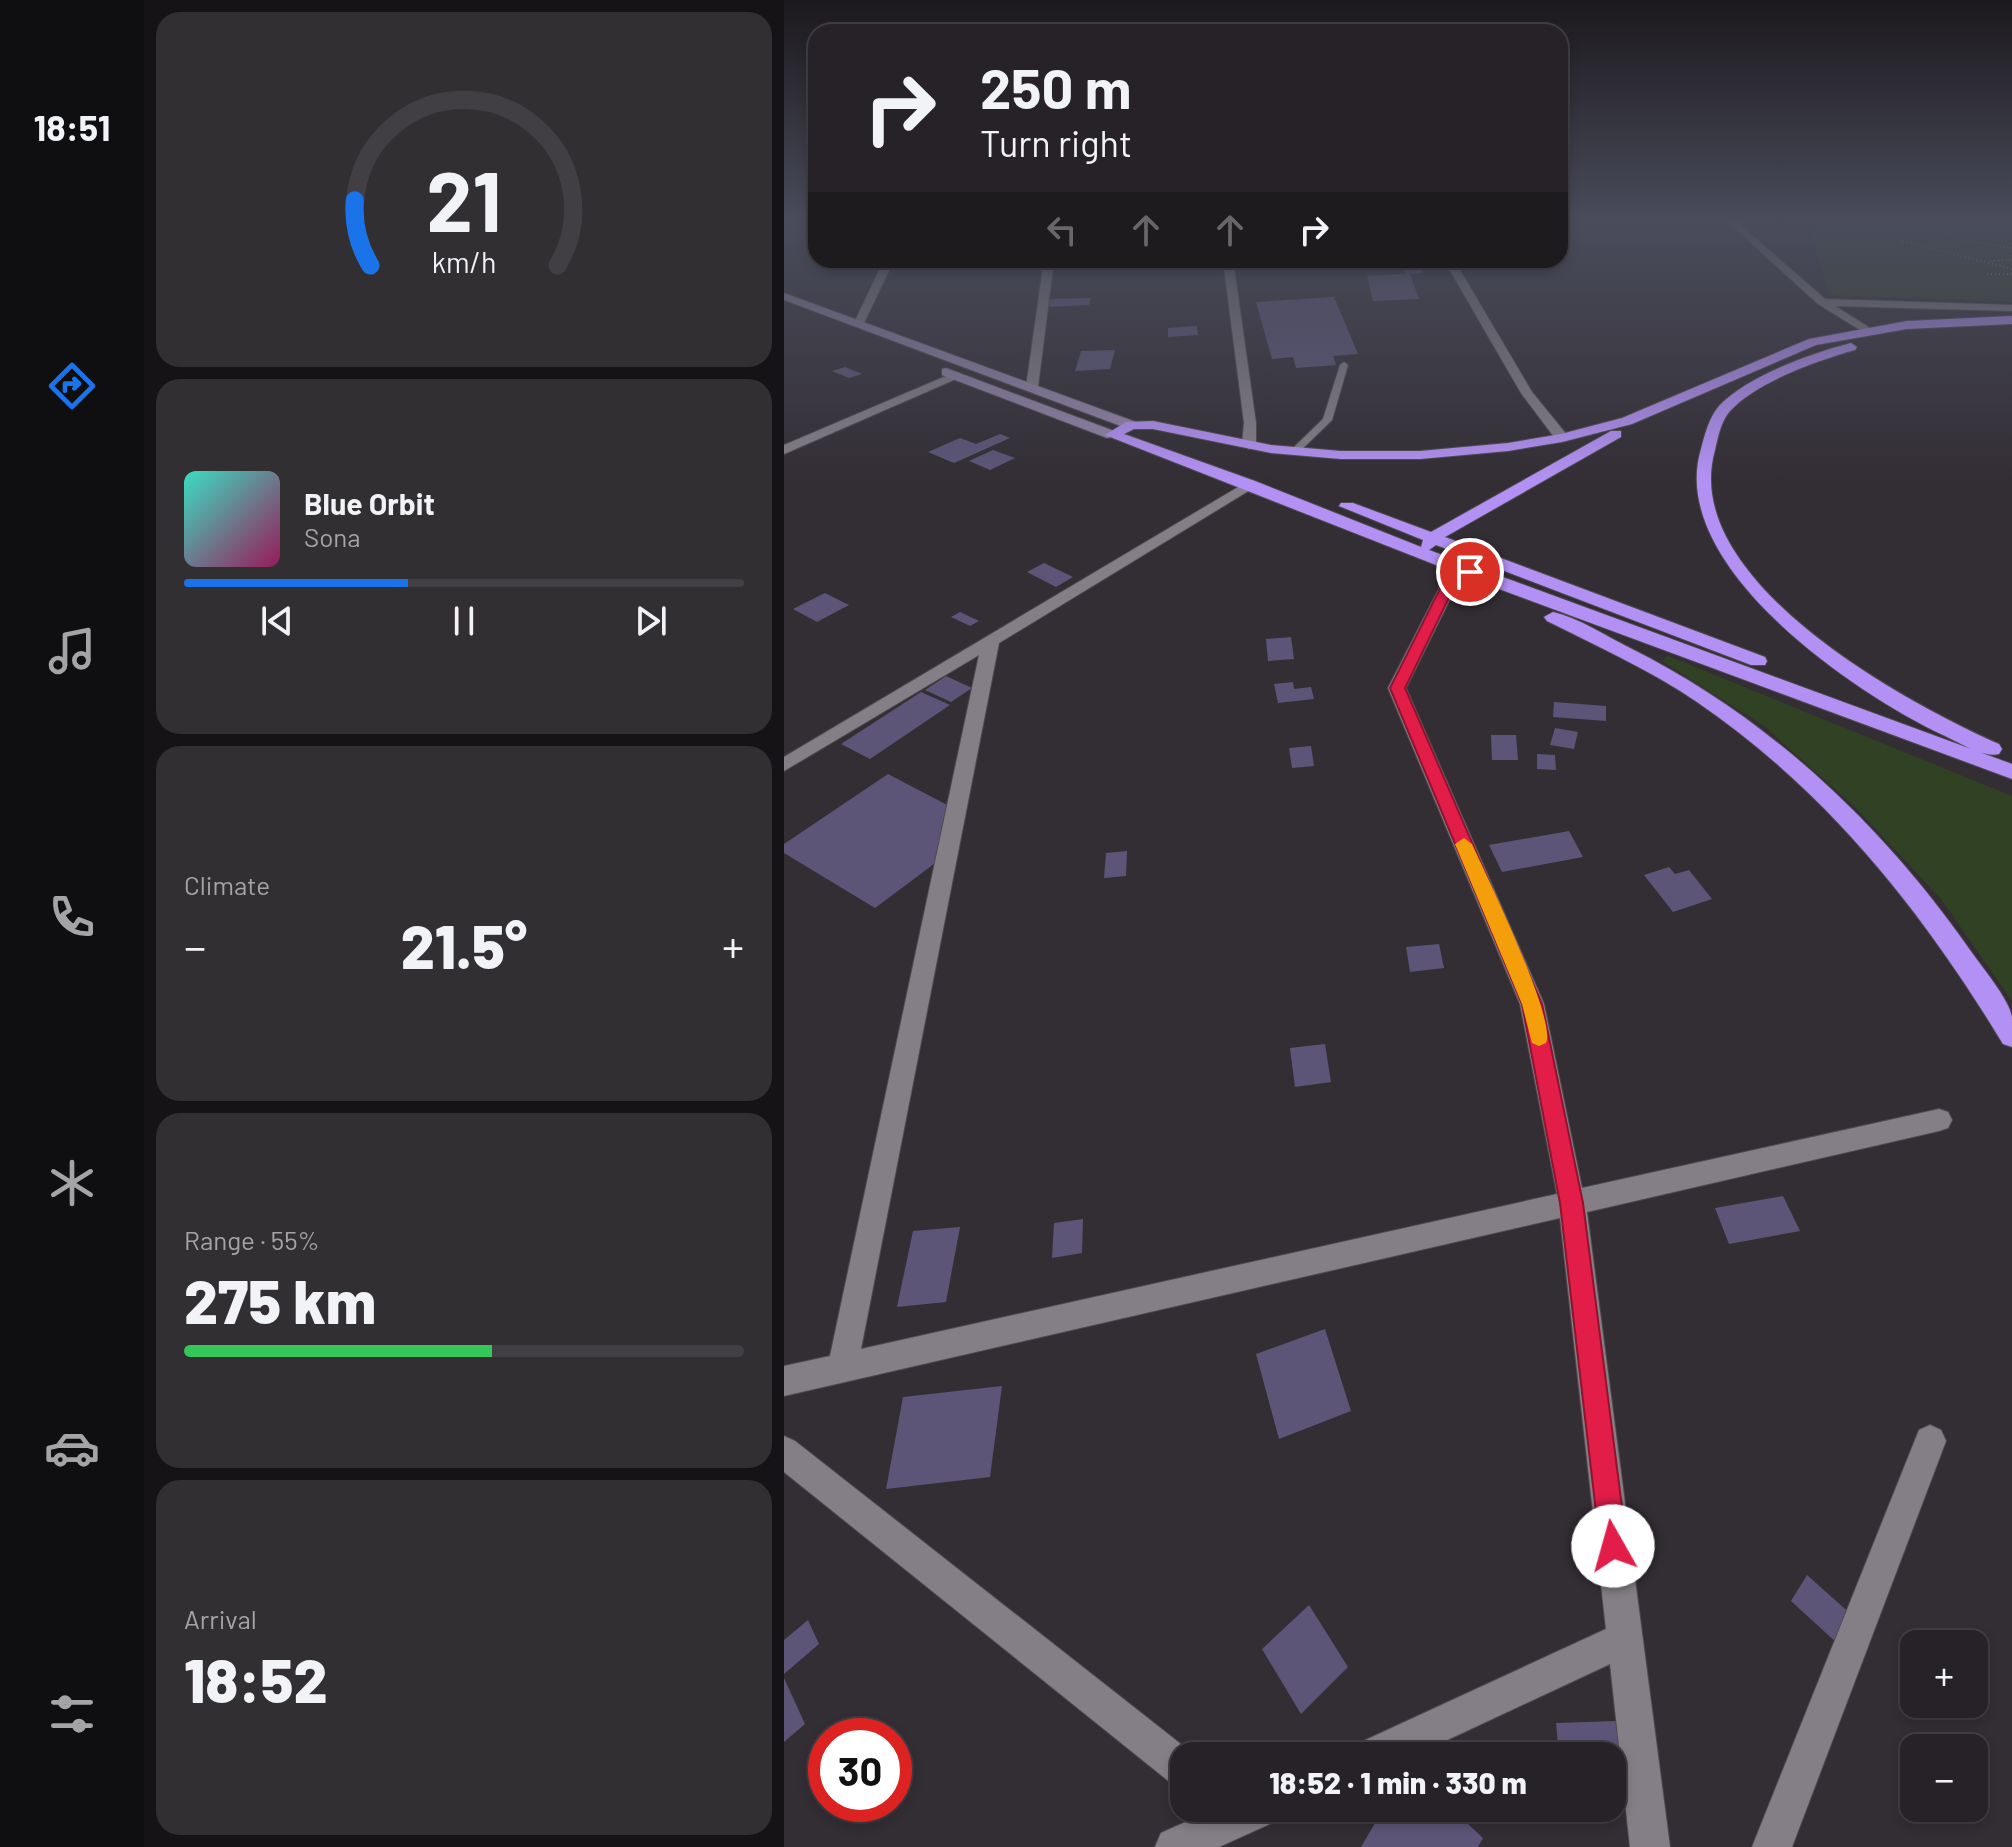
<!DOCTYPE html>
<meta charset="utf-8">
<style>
:root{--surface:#262227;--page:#322f33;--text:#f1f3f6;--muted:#a4a4a7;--line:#423f44;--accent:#1a73e8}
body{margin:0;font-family:Barlow,sans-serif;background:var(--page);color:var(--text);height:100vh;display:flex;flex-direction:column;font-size:30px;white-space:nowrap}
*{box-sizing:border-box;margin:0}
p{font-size:26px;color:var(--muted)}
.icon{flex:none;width:44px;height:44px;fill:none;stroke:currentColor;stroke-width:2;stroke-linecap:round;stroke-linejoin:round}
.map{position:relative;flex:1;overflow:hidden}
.drawer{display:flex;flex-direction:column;gap:12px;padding:12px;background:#151315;width:640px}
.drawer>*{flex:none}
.hud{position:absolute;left:24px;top:24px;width:760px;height:244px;border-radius:24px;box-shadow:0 4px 12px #0003,0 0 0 2px var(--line);background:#262227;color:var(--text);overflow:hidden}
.controls{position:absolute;left:1116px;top:1630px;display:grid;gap:16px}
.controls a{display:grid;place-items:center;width:88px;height:88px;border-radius:16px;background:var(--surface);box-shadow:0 4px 12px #0003,0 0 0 2px var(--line);font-size:40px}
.speed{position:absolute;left:24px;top:1718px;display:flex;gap:16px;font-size:40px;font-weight:700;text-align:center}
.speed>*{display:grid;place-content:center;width:104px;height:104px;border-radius:50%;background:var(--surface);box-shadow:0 4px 12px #0003,0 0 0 2px var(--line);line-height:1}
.speed .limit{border:12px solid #d22;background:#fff;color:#111}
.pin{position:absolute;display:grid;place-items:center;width:68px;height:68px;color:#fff;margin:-34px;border:4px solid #fff;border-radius:50%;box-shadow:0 2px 8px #0007}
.me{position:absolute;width:88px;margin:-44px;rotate:353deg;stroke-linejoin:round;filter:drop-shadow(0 0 6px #0008)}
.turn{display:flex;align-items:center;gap:28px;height:168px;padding:0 40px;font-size:36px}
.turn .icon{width:104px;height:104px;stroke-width:2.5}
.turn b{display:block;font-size:56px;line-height:68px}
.lanes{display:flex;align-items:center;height:76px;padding:0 40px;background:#0003;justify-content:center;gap:40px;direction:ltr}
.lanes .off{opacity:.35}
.big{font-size:60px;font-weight:800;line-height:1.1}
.drawer .tile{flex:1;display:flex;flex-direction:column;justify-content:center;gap:12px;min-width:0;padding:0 28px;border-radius:24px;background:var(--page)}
.drawer .dial{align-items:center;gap:0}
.dial svg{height:208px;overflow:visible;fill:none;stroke:var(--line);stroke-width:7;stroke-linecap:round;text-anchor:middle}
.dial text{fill:var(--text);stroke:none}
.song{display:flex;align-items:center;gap:24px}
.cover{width:96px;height:96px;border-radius:12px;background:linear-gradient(135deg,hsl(170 70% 55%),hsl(330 70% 35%))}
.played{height:8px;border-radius:4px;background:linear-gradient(90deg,var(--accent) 40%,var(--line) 40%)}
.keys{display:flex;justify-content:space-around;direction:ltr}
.heat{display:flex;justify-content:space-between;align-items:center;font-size:44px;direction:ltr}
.charge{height:12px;border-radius:6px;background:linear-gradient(90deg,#34c759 55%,var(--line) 0)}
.trip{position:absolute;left:386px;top:1742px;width:456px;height:80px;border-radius:24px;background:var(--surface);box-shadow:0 4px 12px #0003,0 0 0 2px var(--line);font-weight:800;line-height:80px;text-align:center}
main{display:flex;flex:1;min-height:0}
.dock{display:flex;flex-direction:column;width:144px;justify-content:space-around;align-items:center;background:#0f0e10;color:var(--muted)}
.dock .icon{width:56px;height:56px}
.dock .on{color:var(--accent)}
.dock b{font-size:36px;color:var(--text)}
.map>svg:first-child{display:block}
</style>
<main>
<nav class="dock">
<b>18:51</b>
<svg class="icon on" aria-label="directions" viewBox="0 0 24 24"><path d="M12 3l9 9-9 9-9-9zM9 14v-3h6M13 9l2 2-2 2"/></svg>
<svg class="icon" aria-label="music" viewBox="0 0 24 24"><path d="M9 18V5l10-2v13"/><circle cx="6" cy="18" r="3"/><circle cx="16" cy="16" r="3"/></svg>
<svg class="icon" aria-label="phone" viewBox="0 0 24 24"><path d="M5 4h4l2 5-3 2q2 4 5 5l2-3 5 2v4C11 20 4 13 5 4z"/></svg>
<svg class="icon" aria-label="climate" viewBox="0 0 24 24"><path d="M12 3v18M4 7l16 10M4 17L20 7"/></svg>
<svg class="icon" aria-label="car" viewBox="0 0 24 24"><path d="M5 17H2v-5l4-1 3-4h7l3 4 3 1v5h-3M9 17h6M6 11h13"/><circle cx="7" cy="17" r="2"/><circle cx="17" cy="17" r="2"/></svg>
<svg class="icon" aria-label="filters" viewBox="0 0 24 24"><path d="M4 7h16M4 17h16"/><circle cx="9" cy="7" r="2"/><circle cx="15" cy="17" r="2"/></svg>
</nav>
<section class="drawer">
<div class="tile dial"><svg viewBox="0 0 100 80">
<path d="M14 69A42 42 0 1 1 86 69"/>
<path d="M14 69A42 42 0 0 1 8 44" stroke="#1a73e8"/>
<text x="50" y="56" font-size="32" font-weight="700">21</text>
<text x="50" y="72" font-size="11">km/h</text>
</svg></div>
<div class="tile">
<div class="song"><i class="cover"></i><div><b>Blue Orbit</b><p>Sona</p></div></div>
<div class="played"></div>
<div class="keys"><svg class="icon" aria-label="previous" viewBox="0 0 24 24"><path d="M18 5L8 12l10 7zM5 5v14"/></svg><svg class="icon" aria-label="pause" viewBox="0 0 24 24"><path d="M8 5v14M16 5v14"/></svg><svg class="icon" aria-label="next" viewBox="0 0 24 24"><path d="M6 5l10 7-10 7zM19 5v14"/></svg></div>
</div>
<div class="tile"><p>Climate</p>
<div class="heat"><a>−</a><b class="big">21.5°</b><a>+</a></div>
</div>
<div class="tile"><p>Range · 55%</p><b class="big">275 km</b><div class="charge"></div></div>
<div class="tile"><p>Arrival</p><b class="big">18:52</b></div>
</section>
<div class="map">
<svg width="1228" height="1847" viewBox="0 0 1228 1847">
<rect width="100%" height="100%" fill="#332e34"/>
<path fill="#314123" d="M1024 222H1228V302L1045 295Z
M884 656 1228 796V1001L1157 899 1070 806 980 726 878 661Z"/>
<path fill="#5c5577" d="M387 260H424V265L386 267Z
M637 266 639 273 626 274 635 299 589 301 583 276 622 274 619 267Z
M550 297 574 354 549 356 552 365 512 368 509 357 488 359 472 302Z
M307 298 305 305 262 307 264 299Z
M413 326 414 335 384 337V328Z
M331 350 326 369 291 371 297 351Z
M61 367 78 374 65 378 48 371Z
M216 434 226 438 170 463 144 452 176 438 192 444Z
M209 450 231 458 206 470 185 461Z
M260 563 289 577 272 587 243 572Z
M41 593 65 605 33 622 9 609Z
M176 612 195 621 186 626 167 617Z
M507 637 510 659 484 661 482 639Z
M162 676 188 688 167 702 141 690Z
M509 682 510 689 527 687 530 699 494 703 490 684Z
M137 692 166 705 86 759 57 744Z
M770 702 822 706V721L769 717Z
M771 728 794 732 790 749 766 745Z
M707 735H732L734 760H708Z
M527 746 530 766 508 768 505 748Z
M753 754 771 755 772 770 753 769Z
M104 774 167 807 154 861 91 908 0 853V844Z
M785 831 799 857 718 872 705 845Z
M343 851 342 876 320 878 322 853Z
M885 867 891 874 905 870 928 899 889 912 860 875Z
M655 944 660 968 626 972 622 947Z
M541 1044 547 1082 511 1087 506 1048Z
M999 1196 1016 1231 945 1244 931 1208Z
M299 1219 298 1253 268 1258 270 1223Z
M176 1227 162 1302 113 1307 129 1231Z
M541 1329 567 1411 495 1439 472 1354Z
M218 1386 206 1477 102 1489 119 1397Z
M1023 1575 1069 1616 1054 1644 1007 1601Z
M525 1605 564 1667 517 1714 478 1649Z
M24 1620 35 1644 0 1674V1640Z
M0 1678 21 1724 0 1742Z
M832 1721 839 1776H828V1756H775L772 1723Z
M600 1808H667L699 1838 694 1847H577Z"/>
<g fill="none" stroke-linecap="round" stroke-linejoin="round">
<defs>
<path id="service" d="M560 362 564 365 548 420 513 454H507V450L539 419 556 365Z"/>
<path id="minor" d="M944 222H953L1041 299 1228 305V311L1051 306 1091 331 1081 333 1034 304Z
M100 260H110L80 323 71 325 70 323Z
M260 260H270L254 387 248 391 242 387Z
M439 260H449L472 423V445L465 449 458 445 460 423Z
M660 260H670L748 392 783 435V441H773L737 393Z
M169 373 179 376 0 454V445Z
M466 480 473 484 471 487 215 643 77 1349 773 1194 736 1004 604 688 666 567 669 564H679L682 567 622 688 760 1004 798 1188 1155 1109 1164 1112 1168 1120 1164 1128 1155 1131 803 1212 886 1847H846L826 1664 629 1756H569L575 1743 822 1629 776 1218 0 1396V1366L46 1356 195 655 0 771V757Z
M1146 1425 1157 1430 1162 1441 1008 1847H968L1135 1430Z
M0 1436 11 1441 412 1756H400V1789L387 1783 0 1472Z
M433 1808H495L490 1822 435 1847H371L377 1833Z"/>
<path id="secondary" d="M0 293 352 422 353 425 342 428 0 300Z
M162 368 333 432 335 435 323 438 158 375V369Z"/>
<path id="motorway" d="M1228 316V324L1123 329 1032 345 848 424 778 442 724 451 636 459H557L487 453 369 429H350L340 434 471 481 637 547 639 540 555 506 557 503H569L647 532 827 431H837V437L661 537 981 657 983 661 981 665H967L652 545 645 550 1228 764V779L680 576 321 435 342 422 369 421 487 445 557 451H636L724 443 777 434 838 418 1025 339 1123 321Z
M1067 343 1073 347 1071 350C1035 360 972 382 946 411 937 421 934 437 931 450 894 579 1120 702 1215 744L1218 749 1215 754C1198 758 1175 742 1159 735 1070 693 882 565 917 449 921 434 925 417 936 405 964 376 1028 353 1067 343Z
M769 612C795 618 822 636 846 648 984 717 1098 824 1186 950 1197 966 1225 999 1228 1017 1228 1026 1228 1037 1228 1047L1219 1044C1138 910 1042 790 913 702 866 670 813 646 763 621L760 617Z"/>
</defs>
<use href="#service" stroke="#4f4a50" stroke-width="2"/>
<use href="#minor" stroke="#4f4a50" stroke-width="2"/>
<use href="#secondary" stroke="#4f4a50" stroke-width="2"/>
<use href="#motorway" stroke="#4f4a50" stroke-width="2"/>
<path stroke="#928e93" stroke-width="2" stroke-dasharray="1 3" stroke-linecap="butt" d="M1098 222 1119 241 1228 269
M1140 222 1170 238 1228 248
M1206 261 1228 260
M1203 274H1228"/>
<use href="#service" fill="#847f86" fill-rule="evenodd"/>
<use href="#minor" fill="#847f86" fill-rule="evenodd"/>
<use href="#secondary" fill="#9284a7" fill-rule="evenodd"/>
<use href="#motorway" fill="#b391f4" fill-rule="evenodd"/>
</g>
<linearGradient id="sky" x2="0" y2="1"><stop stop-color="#1c191d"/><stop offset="0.46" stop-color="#4a4c5c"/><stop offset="1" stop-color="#4a4c5c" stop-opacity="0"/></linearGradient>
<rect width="1228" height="480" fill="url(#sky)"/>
<path fill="#e11d48" stroke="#92132f" stroke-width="2" d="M674 563 692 572 686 575 677 573 621 688 758 1004 799 1203 843 1546 839 1556 829 1560 820 1556 816 1546 776 1203 738 1004 606 688 667 567Z"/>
<path fill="#f59e0b" d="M680 838 688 844C702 875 773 1020 762 1043L755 1046 748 1043 738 1004 671 844Z"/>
</svg>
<div class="controls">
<a>+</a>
<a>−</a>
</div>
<div class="speed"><div class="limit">30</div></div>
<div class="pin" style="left:686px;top:572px;background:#d93025"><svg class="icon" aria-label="arrive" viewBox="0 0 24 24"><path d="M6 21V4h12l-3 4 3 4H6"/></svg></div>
<svg class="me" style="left:829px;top:1546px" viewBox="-20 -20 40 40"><circle r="19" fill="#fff"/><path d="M0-13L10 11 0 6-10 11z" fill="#e11d48"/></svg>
<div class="trip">18:52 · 1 min · 330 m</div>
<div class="hud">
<div class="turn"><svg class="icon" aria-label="right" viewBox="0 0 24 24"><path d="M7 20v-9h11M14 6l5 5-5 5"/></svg><div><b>250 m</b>Turn right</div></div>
<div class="lanes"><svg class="icon off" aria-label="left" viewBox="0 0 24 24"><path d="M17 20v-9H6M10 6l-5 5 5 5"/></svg><svg class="icon off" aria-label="ahead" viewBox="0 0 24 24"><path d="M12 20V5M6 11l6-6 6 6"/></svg><svg class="icon off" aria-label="ahead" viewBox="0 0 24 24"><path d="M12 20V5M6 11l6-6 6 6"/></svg><svg class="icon" aria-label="right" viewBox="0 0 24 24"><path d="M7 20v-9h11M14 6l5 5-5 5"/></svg></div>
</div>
</div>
</main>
